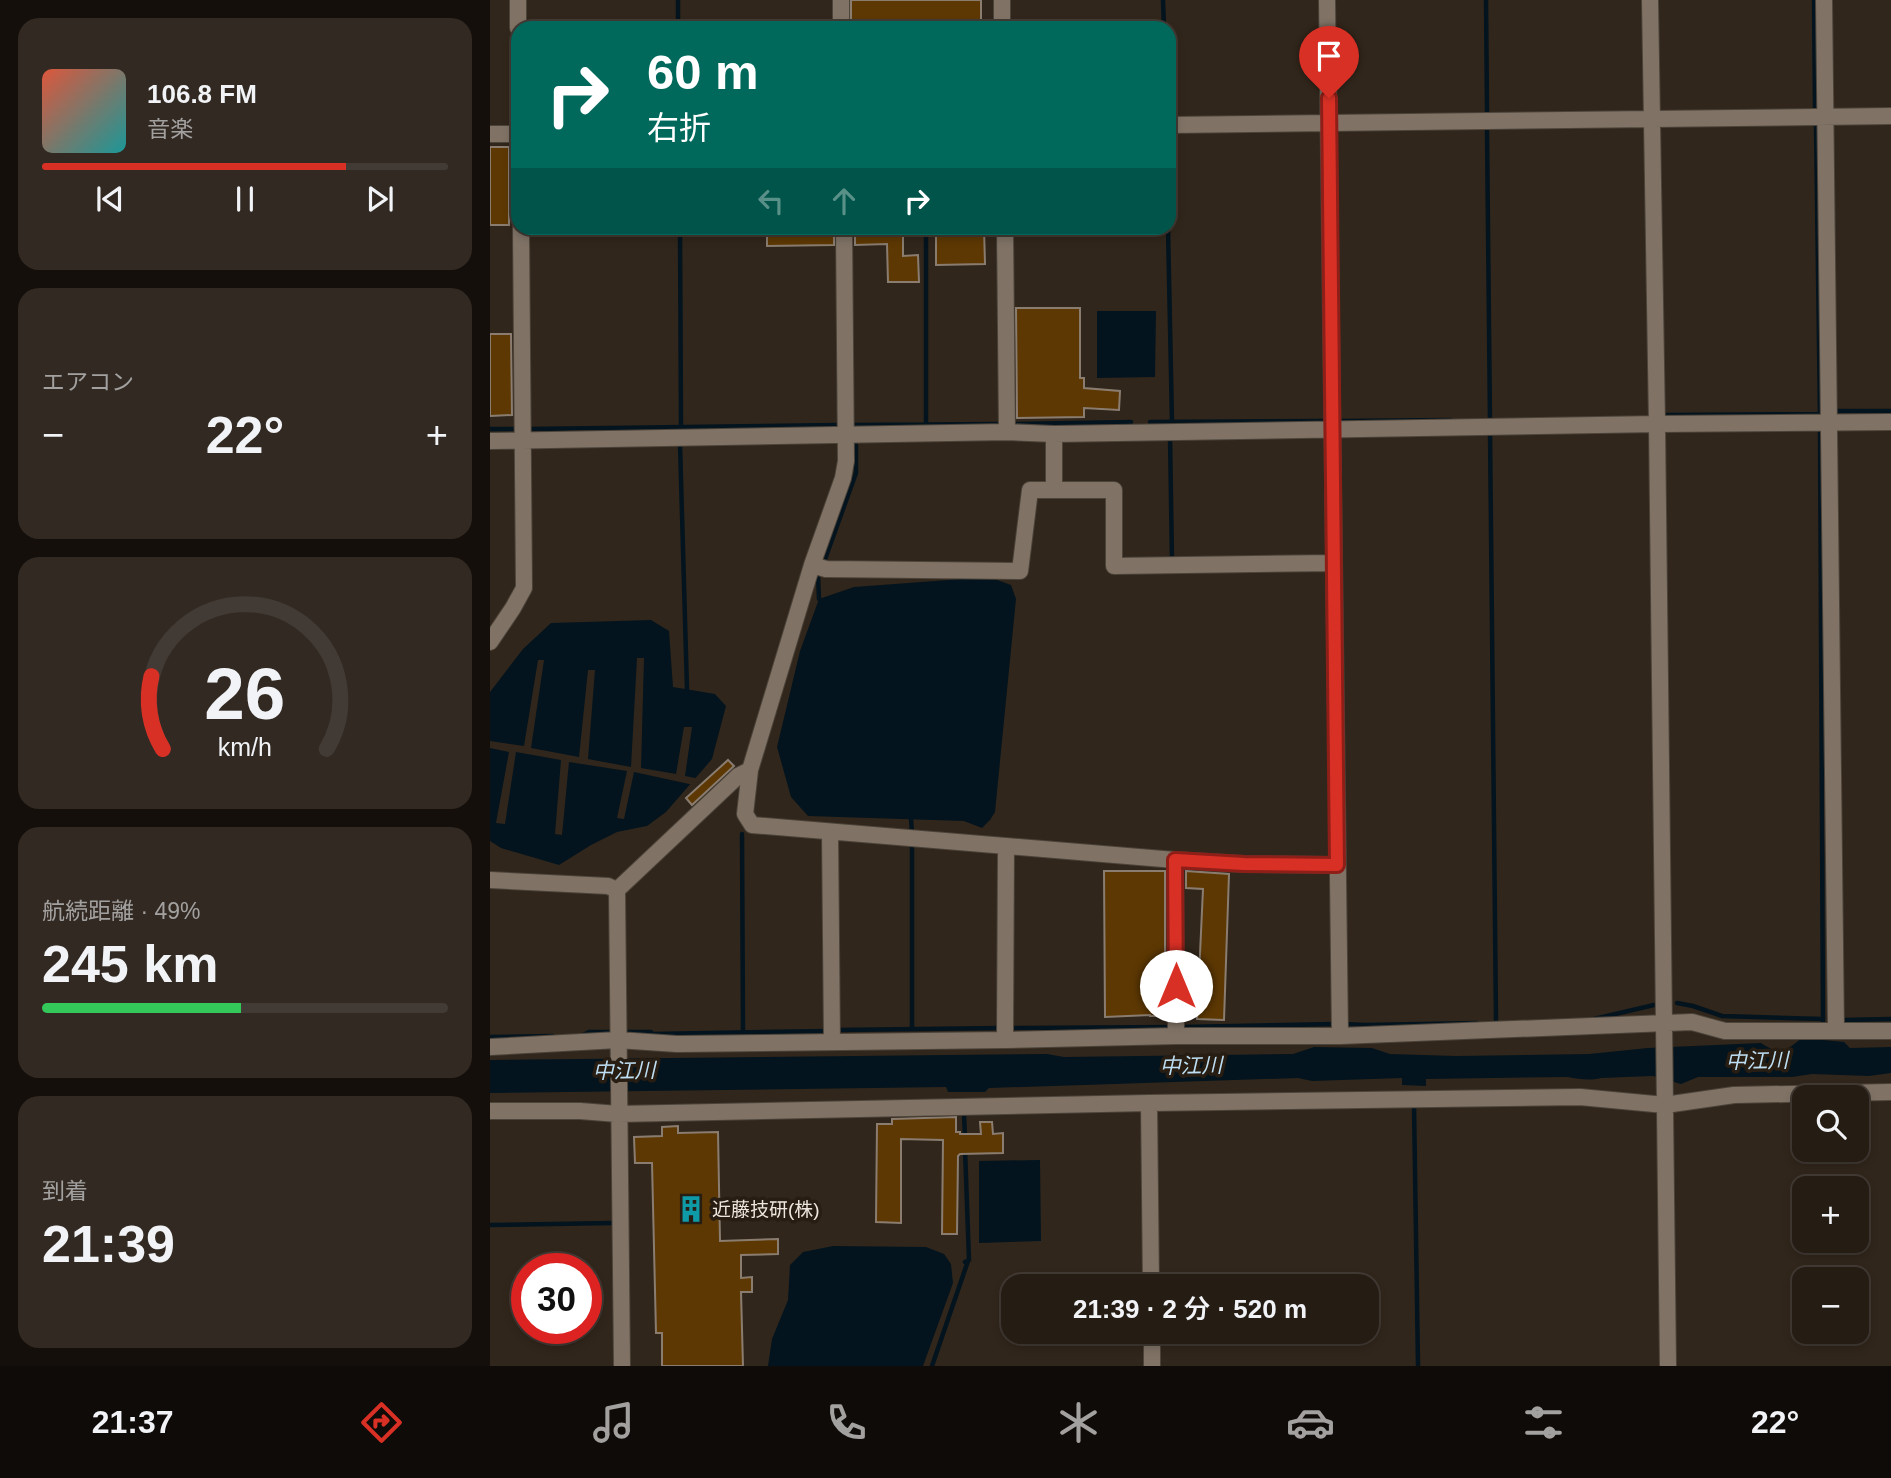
<!DOCTYPE html>
<html lang="ja">
<meta charset="utf-8">
<style>
:root{--surface:#251c14;--page:#312922;--text:#f1f3f6;--muted:#a3a1a0;--line:#423a34;--accent:#d93025}
body{margin:0;font-family:Helvetica,"Noto Sans JP",sans-serif;background:var(--page);color:var(--text);height:100vh;display:flex;flex-direction:column;font-size:26px;white-space:nowrap}
*{box-sizing:border-box;margin:0}
p{font-size:23px;color:var(--muted)}
.icon{flex:none;width:38px;height:38px;fill:none;stroke:currentColor;stroke-width:2;stroke-linecap:round;stroke-linejoin:round}
.map{position:relative;flex:1;overflow:hidden}
.drawer{display:flex;flex-direction:column;gap:18px;padding:18px;background:#140f0b;width:490px}
.drawer>*{flex:none}
.top-card{position:absolute;left:21px;top:21px;width:665px;height:214px;border-radius:21px;box-shadow:0 4px 10px #0003,0 0 0 2px var(--line);background:#00695c;color:#fff;overflow:hidden}
.buttons{position:absolute;left:1302px;top:1085px;display:grid;gap:14px}
.buttons a{display:grid;place-items:center;width:77px;height:77px;border-radius:14px;background:var(--surface);box-shadow:0 4px 10px #0003,0 0 0 2px var(--line);font-size:35px}
.speed{position:absolute;left:21px;top:1253px;display:flex;gap:14px;font-size:35px;font-weight:700;text-align:center}
.speed>*{display:grid;place-content:center;width:91px;height:91px;border-radius:50%;background:var(--surface);box-shadow:0 4px 10px #0003,0 0 0 2px var(--line);line-height:1}
.speed .limit{border:10px solid #d22;background:#fff;color:#111}
.pin{position:absolute;display:grid;place-items:center;width:60px;height:60px;color:#fff;margin:-72px -30px;border-radius:50% 50% 50% 0;rotate:-45deg;box-shadow:0 0 7px #0007}
.pin .icon{rotate:45deg}
.me{position:absolute;width:77px;margin:-38px;rotate:0deg;stroke-linejoin:round;filter:drop-shadow(0 0 5px #0008)}
.turn{display:flex;align-items:center;gap:24px;height:147px;padding:0 21px;font-size:32px}
.turn .icon{width:91px;height:91px;stroke-width:2.5}
.turn b{display:block;font-size:49px;line-height:60px}
.lanes{display:flex;align-items:center;height:66px;padding:0 21px;background:#0003;justify-content:center;gap:35px;direction:ltr}
.lanes .off{opacity:.35}
.big{font-size:52px;font-weight:600;line-height:1.1}
.drawer .tile{flex:1;display:flex;flex-direction:column;justify-content:center;gap:10px;min-width:0;padding:0 24px;border-radius:21px;background:var(--page)}
.drawer .dial{align-items:center;gap:0}
.dial svg{height:182px;overflow:visible;fill:none;stroke:var(--line);stroke-width:7;stroke-linecap:round;text-anchor:middle}
.dial text{fill:var(--text);stroke:none}
.song{display:flex;align-items:center;gap:21px}
.cover{width:84px;height:84px;border-radius:10px;background:linear-gradient(135deg,hsl(10 70% 55%),hsl(180 70% 35%))}
.played{height:7px;border-radius:4px;background:linear-gradient(90deg,var(--accent) 75%,var(--line) 75%)}
.keys{display:flex;justify-content:space-around;direction:ltr}
.heat{display:flex;justify-content:space-between;align-items:center;font-size:38px;direction:ltr}
.charge{height:10px;border-radius:5px;background:linear-gradient(90deg,#34c759 49%,var(--line) 0)}
.trip{position:absolute;left:511px;top:1274px;width:378px;height:70px;border-radius:21px;background:var(--surface);box-shadow:0 4px 10px #0003,0 0 0 2px var(--line);font-weight:600;line-height:70px;text-align:center}
.menu{display:flex;height:112px;justify-content:space-around;align-items:center;background:#0f0b08;color:var(--muted)}
.menu .icon{width:49px;height:49px}
.menu .selected{color:var(--accent)}
.menu b{font-size:32px;color:var(--text)}
main{display:flex;flex:1;min-height:0}
.map>svg:first-child{display:block}
</style>
<main>
<section class="drawer">
<div class="tile">
<div class="song"><i class="cover"></i><div><b>106.8 FM</b><p>音楽</p></div></div>
<div class="played"></div>
<div class="keys"><svg class="icon" aria-label="previous" viewBox="0 0 24 24"><path d="M18 5L8 12l10 7zM5 5v14"/></svg><svg class="icon" aria-label="pause" viewBox="0 0 24 24"><path d="M8 5v14M16 5v14"/></svg><svg class="icon" aria-label="next" viewBox="0 0 24 24"><path d="M6 5l10 7-10 7zM19 5v14"/></svg></div>
</div>
<div class="tile"><p>エアコン</p>
<div class="heat"><a>−</a><b class="big">22°</b><a>+</a></div>
</div>
<div class="tile dial"><svg viewBox="0 0 100 80">
<path d="M14 69A42 42 0 1 1 86 69"/>
<path d="M14 69A42 42 0 0 1 9 37" stroke="#d93025"/>
<text x="50" y="56" font-size="32" font-weight="700">26</text>
<text x="50" y="72" font-size="11">km/h</text>
</svg></div>
<div class="tile"><p>航続距離 · 49%</p><b class="big">245 km</b><div class="charge"></div></div>
<div class="tile"><p>到着</p><b class="big">21:39</b></div>
</section>
<div class="map">
<svg width="1401" height="1366" viewBox="0 0 1401 1366">
<rect width="100%" height="100%" fill="#31261b"/>
<path fill="#03141e" d="M607 311H666L665 377 607 378Z
M499 577 521 585 526 599 505 812 500 820 492 828 474 821 318 816 301 797 287 747 310 651 329 599 364 587Z
M161 620 179 631 183 687 225 694 236 706 222 759 176 812 157 826 127 832 101 845 69 865 11 848 0 841V692L33 649 61 623Z
M1312 1038 1354 1042 1360 1048 1401 1047V1073L1379 1076 1322 1074 1302 1077H1208L1191 1084 1163 1076 1111 1078C1100 1081 1089 1079 1078 1077L936 1079V1086L912 1085V1078L822 1081 808 1078 499 1088 495 1092H458L456 1087 0 1093V1060L557 1054 574 1057 803 1054 824 1047 882 1048 900 1054 966 1056 1099 1054 1158 1048 1271 1043C1289 1055 1295 1052 1312 1038Z
M550 1160 551 1241 489 1243V1161Z
M343 1246 436 1247 454 1254 461 1264 463 1283 433 1366H278L282 1339 298 1300 300 1265 313 1252Z"/>
<path fill="#31261b" d="M147 658H154L151 768 186 774 194 727H202L195 776 210 779 204 785 144 772 134 819 127 818 137 771 79 762 72 835 65 834 71 760 26 752 15 824 6 823 19 752 0 748V741L34 746 48 660H54L41 748 89 757 98 670H105L98 759 141 767Z"/>
<g fill="none" stroke-linecap="round" stroke-linejoin="round">
<path stroke="#03141e" stroke-width="4.5" d="M188 0V28
M673 0 674 28
M996 0 997 112
M1324 0 1325 107
M1326 125 1330 416
M997 131 1000 422
M190 228 191 427
M436 228V425
M678 228 682 422
M1342 411H1401
M1174 415 1330 414
M849 421 961 420
M660 422 835 421
M524 424 641 422
M362 425 511 424
M1330 428 1333 1027
M0 429H28
M37 429 351 425
M1000 430 1006 1022
M680 436 682 561
M190 444 197 689
M334 562 366 473V445
M328 575 329 599
M421 819 422 833
M252 834 253 1032
M422 847V1029
M1187 1003 1203 1006 1232 1016 1333 1019
M1104 1019 1164 1005
M1351 1020 1401 1019
M855 1024 875 1025 987 1023
M692 1027 845 1024
M520 1028 683 1027
M346 1030 512 1028
M135 1032H161L162 1034 337 1031
M93 1035 99 1032H119
M0 1037 63 1036
M924 1105 928 1366
M474 1115 475 1137
M0 1225 122 1223
M475 1262 479 1260 475 1149
M442 1366 478 1261"/>
</g>
<path fill="#5d3803" stroke="#8a7d70" stroke-width="2" d="M361 0H491V28H361Z
M0 147H19V225H0Z
M277 228H344V245L277 246Z
M365 228H413V256L428 255 429 282H398L397 244 365 245Z
M446 228H494L495 264 446 265Z
M526 308H590V378H594V388L630 391 629 410 594 408V417L527 418Z
M0 334H21L22 415 0 416Z
M238 760 244 766 202 805 196 798Z
M614 871H675V1016H660V1015L615 1017Z
M696 871 739 874 734 1020 707 1019 713 889 696 888Z
M466 1117V1132H470V1134H491L490 1122H502L503 1134 513 1133V1153L470 1154 468 1156 467 1234H452L453 1140 411 1139V1223L386 1222 387 1124H402V1119Z
M188 1126V1133L228 1132 230 1241 288 1239V1254L251 1255V1278L262 1277V1292H251L253 1366H172V1333H166L162 1163H145L144 1137 172 1136V1127Z"/>
<g fill="none" stroke-linecap="round" stroke-linejoin="round">
<defs>
<path id="minor" d="M28 0V28
M351 0V28
M512 0V28
M837 0 850 1036
M1160 0 1167 424 1178 1366
M1334 0 1346 1031
M679 125 1401 116
M0 134H28
M354 228 356 461 353 478 322 565 260 770 255 814 262 825 685 860 754 864 847 865
M515 228 517 432
M564 434V490
M0 441 517 432 564 434 1167 424 1401 422
M322 565 336 569 530 571 540 490H624V566L844 563
M0 642 23 608 34 588 31 228
M340 833 342 1042
M685 860 686 1036
M0 880 118 886 127 890
M515 1040 516 846
M0 1047 128 1040 187 1044 515 1040 686 1036H850L1202 1022 1235 1031H1401
M659 1103 661 1286
M0 1111H90L128 1114 659 1103 1090 1097 1175 1105 1244 1095 1401 1092
M662 1332V1366
M132 1366 127 890 248 776 260 770"/>
</defs>
<use href="#minor" stroke="#4c4339" stroke-width="18"/>
<use href="#minor" stroke="#807366" stroke-width="16"/>
</g>
<g fill="none" stroke-linecap="round" stroke-linejoin="round">
<defs>
<path id="route" d="M686 986 685 860 754 864 847 865 839 98"/>
</defs>
<use href="#route" stroke="#8d1f18" stroke-width="18"/>
<use href="#route" stroke="#d93025" stroke-width="12"/>
</g>
<defs>
<symbol id="building-bare" viewBox="-9 -9 18 18"><path d="M-4-6H4V6H1V3H-1V6H-4ZM-2.5-4.3h1.7v1.8h-1.7ZM.8-4.3h1.7v1.8H.8ZM-2.5-1h1.7V.8h-1.7ZM.8-1h1.7V.8H.8Z" fill="#0f9aa8" stroke="#271d12" stroke-width="2.5" paint-order="stroke"/></symbol>
</defs>
<g fill-rule="evenodd">
<use href="#building-bare" x="182" y="1190" width="38" height="38"/>
</g>
<g text-anchor="middle" stroke-width="7" stroke-linejoin="round" paint-order="stroke">
<g font-size="19" fill="#eee7df" stroke="#271d12" text-anchor="start">
<text x="222" y="1216">近藤技研(株)</text>
</g>
<g font-size="21" font-style="italic" fill="#bedff3" stroke="#271d12">
<text transform="translate(1267 1061) rotate(-1)" y="7">中江川</text>
<text transform="translate(701 1066) rotate(-1)" y="7">中江川</text>
<text transform="translate(134 1071) rotate(-1)" y="7">中江川</text>
</g>
</g>
</svg>
<div class="buttons">
<a><svg class="icon" aria-label="search" viewBox="0 0 24 24"><circle cx="10" cy="10" r="6"/><path d="M15 15l6 6"/></svg></a>
<a>+</a>
<a>−</a>
</div>
<div class="speed"><div class="limit">30</div></div>
<div class="pin" style="left:839px;top:98px;background:#d93025"><svg class="icon" aria-label="arrive" viewBox="0 0 24 24"><path d="M6 21V4h12l-3 4 3 4H6"/></svg></div>
<svg class="me" style="left:686px;top:986px" viewBox="-20 -20 40 40"><circle r="19" fill="#fff"/><path d="M0-13L10 11 0 6-10 11z" fill="#d93025"/></svg>
<div class="trip">21:39 · 2 分 · 520 m</div>
<div class="top-card">
<div class="turn"><svg class="icon" aria-label="right" viewBox="0 0 24 24"><path d="M7 20v-9h11M14 6l5 5-5 5"/></svg><div><b>60 m</b>右折</div></div>
<div class="lanes"><svg class="icon off" aria-label="left" viewBox="0 0 24 24"><path d="M17 20v-9H6M10 6l-5 5 5 5"/></svg><svg class="icon off" aria-label="ahead" viewBox="0 0 24 24"><path d="M12 20V5M6 11l6-6 6 6"/></svg><svg class="icon" aria-label="right" viewBox="0 0 24 24"><path d="M7 20v-9h11M14 6l5 5-5 5"/></svg></div>
</div>
</div>
</main>
<nav class="menu">
<b>21:37</b>
<svg class="icon selected" aria-label="directions" viewBox="0 0 24 24"><path d="M12 3l9 9-9 9-9-9zM9 14v-3h6M13 9l2 2-2 2"/></svg>
<svg class="icon" aria-label="music" viewBox="0 0 24 24"><path d="M9 18V5l10-2v13"/><circle cx="6" cy="18" r="3"/><circle cx="16" cy="16" r="3"/></svg>
<svg class="icon" aria-label="phone" viewBox="0 0 24 24"><path d="M5 4h4l2 5-3 2q2 4 5 5l2-3 5 2v4C11 20 4 13 5 4z"/></svg>
<svg class="icon" aria-label="climate" viewBox="0 0 24 24"><path d="M12 3v18M4 7l16 10M4 17L20 7"/></svg>
<svg class="icon" aria-label="car" viewBox="0 0 24 24"><path d="M5 17H2v-5l4-1 3-4h7l3 4 3 1v5h-3M9 17h6M6 11h13"/><circle cx="7" cy="17" r="2"/><circle cx="17" cy="17" r="2"/></svg>
<svg class="icon" aria-label="filters" viewBox="0 0 24 24"><path d="M4 7h16M4 17h16"/><circle cx="9" cy="7" r="2"/><circle cx="15" cy="17" r="2"/></svg>
<b>22°</b>
</nav>
